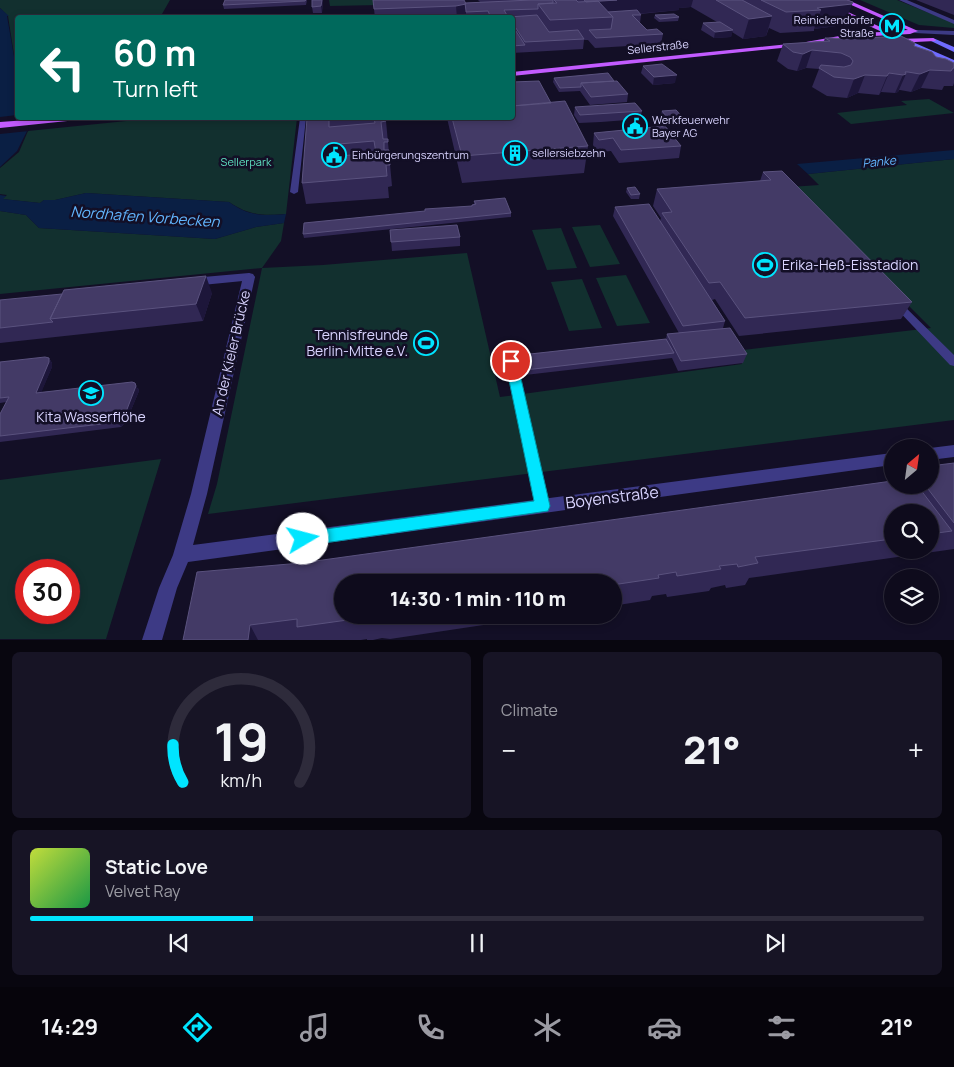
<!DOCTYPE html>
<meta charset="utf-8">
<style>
:root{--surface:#0e0b1c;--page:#171425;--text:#f1f3f6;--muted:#9b9ba3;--line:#2e2b3b;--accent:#00e5ff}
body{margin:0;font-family:Manrope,sans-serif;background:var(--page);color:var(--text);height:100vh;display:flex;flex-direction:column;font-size:19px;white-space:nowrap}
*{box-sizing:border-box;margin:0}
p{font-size:16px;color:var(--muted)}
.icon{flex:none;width:28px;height:28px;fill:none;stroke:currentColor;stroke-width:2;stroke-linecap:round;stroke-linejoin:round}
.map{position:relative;height:640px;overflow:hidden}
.side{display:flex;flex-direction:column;gap:12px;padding:12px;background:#08060f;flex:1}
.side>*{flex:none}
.hud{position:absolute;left:15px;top:15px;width:500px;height:105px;border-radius:5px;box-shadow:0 2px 8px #0003,0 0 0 1px var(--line);background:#00695c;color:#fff;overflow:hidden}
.needle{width:32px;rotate:29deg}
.controls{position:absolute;left:884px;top:439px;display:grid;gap:10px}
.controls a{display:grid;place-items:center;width:55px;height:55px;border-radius:50%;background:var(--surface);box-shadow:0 2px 8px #0003,0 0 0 1px var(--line);font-size:25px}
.speed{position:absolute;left:15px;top:559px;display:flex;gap:10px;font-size:25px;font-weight:700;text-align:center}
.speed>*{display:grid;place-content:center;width:65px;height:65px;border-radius:50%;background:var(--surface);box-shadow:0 2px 8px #0003,0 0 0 1px var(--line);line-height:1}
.speed .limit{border:8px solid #d22;background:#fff;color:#111}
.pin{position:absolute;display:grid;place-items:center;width:42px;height:42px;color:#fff;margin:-21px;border:2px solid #fff;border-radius:50%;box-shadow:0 1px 5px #0007}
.me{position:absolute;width:55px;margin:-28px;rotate:82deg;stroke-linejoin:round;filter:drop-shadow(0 0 4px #0008)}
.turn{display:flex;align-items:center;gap:18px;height:105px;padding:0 15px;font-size:22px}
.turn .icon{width:65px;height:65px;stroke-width:2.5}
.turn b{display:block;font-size:35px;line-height:42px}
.big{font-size:38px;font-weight:800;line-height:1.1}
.side .card{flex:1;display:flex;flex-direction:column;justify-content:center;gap:8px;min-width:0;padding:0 18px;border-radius:8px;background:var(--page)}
.side .dial{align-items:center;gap:0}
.dial svg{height:130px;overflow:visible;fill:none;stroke:var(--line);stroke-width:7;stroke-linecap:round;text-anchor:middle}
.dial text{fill:var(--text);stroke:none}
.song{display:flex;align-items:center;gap:15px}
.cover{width:60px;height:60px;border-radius:8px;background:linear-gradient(135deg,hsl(70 70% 55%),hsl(140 70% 35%))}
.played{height:5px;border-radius:2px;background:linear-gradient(90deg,var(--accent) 25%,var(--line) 25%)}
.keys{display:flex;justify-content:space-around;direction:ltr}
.heat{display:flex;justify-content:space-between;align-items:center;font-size:28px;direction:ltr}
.side .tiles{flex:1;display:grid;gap:12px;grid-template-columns:1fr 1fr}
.card:last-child{grid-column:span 2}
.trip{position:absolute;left:334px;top:574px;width:288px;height:50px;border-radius:25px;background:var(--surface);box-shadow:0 2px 8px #0003,0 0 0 1px var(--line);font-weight:800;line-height:50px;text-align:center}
.tabs{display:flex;height:80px;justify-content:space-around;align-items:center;background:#06040b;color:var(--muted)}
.tabs .icon{width:35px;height:35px}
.tabs .active{color:var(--accent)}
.tabs b{font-size:22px;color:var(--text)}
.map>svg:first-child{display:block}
</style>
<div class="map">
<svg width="954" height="640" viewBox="0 0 954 640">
<rect width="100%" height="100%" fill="#130f26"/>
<path fill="#12302f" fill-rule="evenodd" d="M0 0H170L162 14 135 17 18 18 17 74 8 16 0 8Z
M329 0H380V5L330 6Z
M860 0H897L954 23V28L919 25Z
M929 99 954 113 851 124 837 113 907 105 901 101Z
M156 118H297L286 214C263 216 248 215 229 202L86 193 55 200H44L40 203 2 199 7 195 0 194V168L19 152 28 131Z
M954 159V420L208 514 217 484 262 268 0 294V211L26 215 39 228 215 239 256 227 284 223 281 241 262 268 323 265 467 253 500 397 742 364 735 351 931 328 790 187 819 185 808 174Z
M600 225 620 264 590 267 572 227Z
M561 228 577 268 547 270 532 230Z
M626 275 650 323 617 326 596 278Z
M582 279 602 328 569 331 551 282Z
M161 459 106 639H0V480ZM26 570H69V612H26Z"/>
<path fill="#0a1f44" d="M0 8 9 16H7L17 74 18 118 27 131 17 151 0 167Z
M954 150V159L808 174 797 164Z
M86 193 229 202C248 216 263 216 286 214L284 223 256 227 215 239 39 228 26 215 0 211V195L6 196 3 199 40 203 44 200H55Z"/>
<path fill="#130f26" d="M17 115 18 118H28L29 131 0 134V117Z"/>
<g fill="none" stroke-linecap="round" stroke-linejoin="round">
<path fill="#3d3a85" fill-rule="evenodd" d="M300 118H306L298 192 294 194 290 192Z
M896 300 899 301 954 355V366L950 365 893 305 891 303Z
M511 357 515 358 516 361 549 506 547 510 542 512 537 510 535 506 506 361 507 358Z"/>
<path fill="#3d3a85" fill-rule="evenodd" d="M249 273 253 274 255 277 253 280 192 286 186 282 192 278Z"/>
<path fill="#3d3a85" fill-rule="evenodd" d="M899 0H907L954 20V24Z
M917 30 954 31V35L915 33 914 32Z
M249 273 255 277 207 494 193 545 892 453V465L188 562 177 588 162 640H142L159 588 173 555 191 494 243 277Z
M954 445V457L930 460V448Z"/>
<path fill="#6f6bff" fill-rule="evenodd" d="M933 38 954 47V52L931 41 930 40Z
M904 40H908L954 60V65L904 42Z"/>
<path fill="#c25bff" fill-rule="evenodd" d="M814 0H822L889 31 908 30 840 0H848L918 31 910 34 856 37 804 45 803 44 806 42 856 33 882 32Z
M933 38 936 40 935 41 896 43 893 41 896 39Z
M799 43 801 44V46L512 76V72Z
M55 118H81L77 120 0 128V122Z"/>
</g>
<path fill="#312854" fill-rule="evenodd" d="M307 0 306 5 224 9 223 5Z
M312 0H323L322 13H313L312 7Z
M373 0 465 3 480 2 478 0H847L844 25 814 29V31L780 33 769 28 766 36 743 39 732 32 731 37 714 38 701 30 703 23 717 22 691 7 679 8V10L640 14 641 15 640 23 647 30 663 34 661 44 595 48 588 40H584L583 49 512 53V18H375Z
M916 0H954V15Z
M655 15 679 17 678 21 659 22 654 18Z
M825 38 914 46 936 57 954 63V83L953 86H944L942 90 921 88 911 92 900 90H899L898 92 895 93 881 92 879 95 858 93 847 98 827 96 812 87 819 69 806 68 797 71 788 69 777 61 783 44 824 41Z
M643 66 675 83 653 85 641 73Z
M554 78 614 81 628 94 627 102 590 105 580 91 559 92 553 82Z
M551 103 588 146 584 173 462 183 447 118H512Z
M575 107 642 111 640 119 601 122 579 123 574 115Z
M662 111 685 120V124L669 126 661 115Z
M307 118H381V119L386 121 392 186 388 187 389 198 306 204 302 183Z
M594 133 681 146 679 158 619 163 611 151 597 152 593 145Z
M763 172 912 302 901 319 739 336 715 299 712 300 725 321 723 328 747 354 743 363 678 371 672 358 525 375 521 360V355L666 339 667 334 679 333 613 216 615 207 660 221 661 218 653 206 657 189 760 181Z
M627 188 640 194 639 199H631L626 192Z
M474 201 511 213V217L304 238 303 234 472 206 474 204Z
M390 230 460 237V246L392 251Z
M212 293 203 321 0 343V300Z
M49 358 52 363V367L41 392 138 388 139 391 126 422 121 427 0 442V414L6 402 0 403V362Z
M954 463V549L749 578 745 585 726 588 725 585 711 588 709 591 667 597 666 594 652 596 650 600 612 606V582L342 615H551L390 639 382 638 373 640H367V639L361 640H183L301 563 892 485H930ZM892 512H930V550H892Z"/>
<path fill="#1d163a" d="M322 0H323L322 13 321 6Z
M617 0H693L691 7 679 8V10L600 17 587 2Z
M853 2 844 25 814 29 821 10 817 8Z
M466 4V18H457L456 6Z
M772 16 766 36 743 39 749 19Z
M733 30 731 37 714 38 715 32Z
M812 50 806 68 797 71 803 54Z
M930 70 921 88 911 92 920 74Z
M889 73 881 92 879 95 887 76Z
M906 74 898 92 895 93 903 75Z
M677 75 675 83 653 85 654 77Z
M865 75 858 93 847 98 854 79Z
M206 276 212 293 203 321 196 304Z
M49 358 52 363V367L39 398 36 393Z
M135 383 139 391 126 422 121 427 118 422Z
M250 625 258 640H248Z"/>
<path fill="#433a66" stroke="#5a527e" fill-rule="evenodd" d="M225 0H306L305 1 223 5Z
M312 0H322L321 6 312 7Z
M373 0H464L466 4 456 6 374 9Z
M532 0H553V3L538 4V9L504 10 508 17 491 18 488 11 466 12V11L465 3Z
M554 0H576L578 2 598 1 613 17 550 20 538 4 557 3Z
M584 0H617L586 2Z
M716 0H742L772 16 749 19Z
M761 0H847L853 2 852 4 817 8 821 10 786 12Z
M637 10 641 15H632L647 30 657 29 663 34 596 38 589 30 611 29 613 17 608 12Z
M674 14 679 17 660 19 655 15Z
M537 15 549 32 578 30 584 39 525 42 512 22V18L509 17Z
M439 16V18L417 17Z
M720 22 733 30 715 32 703 23Z
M512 25 525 45 512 46Z
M901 36 915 43 914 46 932 52 936 57 946 59 954 63V68H953L951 71 930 70 920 74 908 72H905L906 74 903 75 889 73 887 76 865 75 854 79 834 77 819 68 821 65 844 67 851 65 853 61 850 57 841 53 812 50 803 54 793 52 783 44 830 41 825 38H832L845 39Z
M662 64 677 75 654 77 643 66Z
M608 73 614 81 581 83V87L560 88 554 78Z
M539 81 551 103 512 106V82Z
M617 81 628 94 591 97 581 83Z
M565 101 588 146 462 156 452 118H512V106Z
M635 103 642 111 580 115 575 107Z
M676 110 685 120 670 121 662 111Z
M307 118H329V127L375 123 374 118H381V119H385L386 121 381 122 383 139H388V142H384V150H389V153L385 154 386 162 390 161V165H386L387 176 302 183ZM374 141 376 153 327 157V145Z
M665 126 681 146 621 150 613 138 599 140 594 133Z
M782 171 912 302 745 318 720 282 709 283 662 213 672 212 657 189 771 180 763 172Z
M635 187 640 194 631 195 627 188Z
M505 198 511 213 303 234 304 223 425 211V209L472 206V205L476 204 474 201Z
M649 204 725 321 683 326 615 207Z
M457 225 460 237 391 242 390 230Z
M206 276 196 304 50 319 64 290Z
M62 294 50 319 53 322 0 328V300Z
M730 328 747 354 681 361 667 334Z
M666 339 674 353 525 370 521 355Z
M45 357 49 358V362L36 393 132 382 135 383 136 386 124 417 118 422 0 436V414L9 397 0 398V362Z
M954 463V523L925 485H930V466Z
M892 481V485H917L952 531 930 534V512H892V539L755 557 758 563 738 567 737 564 719 566 721 569 677 576 676 572 658 575 659 578 612 585V582H342V615H412L385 619 377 618 362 620V618L297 627V619L250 625 248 640H183L197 572 301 563Z"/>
<path fill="#00e5ff" stroke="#0095a6" d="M511 356 517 361 550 506 548 511 303 546 297 544 295 539 297 534 303 532 534 501 505 361Z"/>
<defs>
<symbol id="metro-ring" viewBox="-11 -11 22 22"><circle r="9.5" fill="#130f26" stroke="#00e5ff" stroke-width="1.5"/><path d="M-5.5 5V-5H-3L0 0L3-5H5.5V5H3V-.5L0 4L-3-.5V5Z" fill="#00e5ff"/></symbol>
<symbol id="civic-ring" viewBox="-11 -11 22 22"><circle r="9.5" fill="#130f26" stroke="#00e5ff" stroke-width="1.5"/><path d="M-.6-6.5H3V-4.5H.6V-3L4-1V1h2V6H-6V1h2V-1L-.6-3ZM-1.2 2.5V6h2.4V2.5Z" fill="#00e5ff"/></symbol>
<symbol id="building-ring" viewBox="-11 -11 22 22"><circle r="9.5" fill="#130f26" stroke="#00e5ff" stroke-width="1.5"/><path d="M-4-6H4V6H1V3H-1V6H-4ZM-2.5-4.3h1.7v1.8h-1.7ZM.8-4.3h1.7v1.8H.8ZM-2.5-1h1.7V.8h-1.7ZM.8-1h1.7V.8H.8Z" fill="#00e5ff"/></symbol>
<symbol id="stadium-ring" viewBox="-11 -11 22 22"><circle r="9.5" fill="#130f26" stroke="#00e5ff" stroke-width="1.5"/><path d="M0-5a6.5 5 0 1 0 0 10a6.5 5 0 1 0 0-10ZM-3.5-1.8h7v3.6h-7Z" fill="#00e5ff"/></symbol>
<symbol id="school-ring" viewBox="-11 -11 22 22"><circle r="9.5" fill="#130f26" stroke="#00e5ff" stroke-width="1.5"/><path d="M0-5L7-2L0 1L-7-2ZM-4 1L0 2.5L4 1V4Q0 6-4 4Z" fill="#00e5ff"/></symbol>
</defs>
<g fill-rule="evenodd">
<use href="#metro-ring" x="878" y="12" width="28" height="28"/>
<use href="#civic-ring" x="621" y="112" width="28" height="28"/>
<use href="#building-ring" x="501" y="139" width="28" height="28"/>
<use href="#civic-ring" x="320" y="141" width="28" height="28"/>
<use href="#stadium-ring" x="751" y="251" width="28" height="28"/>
<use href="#stadium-ring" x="412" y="329" width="28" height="28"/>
<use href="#school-ring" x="77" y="379" width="28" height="28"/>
</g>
<g text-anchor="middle" stroke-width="5" stroke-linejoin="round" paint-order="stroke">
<g font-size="11" fill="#d9d4ff" stroke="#130f26" text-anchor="start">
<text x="874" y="24" text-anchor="end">Reinickendorfer<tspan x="874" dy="13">Straße</tspan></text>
<text x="652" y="124">Werkfeuerwehr<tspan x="652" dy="13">Bayer AG</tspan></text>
<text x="532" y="157">sellersiebzehn</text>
<text x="352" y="159">Einbürgerungszentrum</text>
</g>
<g font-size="11" fill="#d9d4ff" stroke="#130f26">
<text transform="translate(658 47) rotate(-6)" y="4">Sellerstraße</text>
</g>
<g font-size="11" fill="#5fe0c0" stroke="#130f26">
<text x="246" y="166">Sellerpark</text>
</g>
<g font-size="12" font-style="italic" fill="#62b6ff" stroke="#130f26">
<text transform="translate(879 162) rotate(-6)" y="4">Panke</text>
</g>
<g font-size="14" fill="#d9d4ff" stroke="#130f26" text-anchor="start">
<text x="782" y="270">Erika-Heß-Eisstadion</text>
<text x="408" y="340" text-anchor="end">Tennisfreunde<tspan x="408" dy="16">Berlin-Mitte e.V.</tspan></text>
<text x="91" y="422" text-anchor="middle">Kita Wasserflöhe</text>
</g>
<g font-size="14" fill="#d9d4ff" stroke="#130f26">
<text transform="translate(231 353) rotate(-77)" y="5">An der Kieler Brücke</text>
</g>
<g font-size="15" font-style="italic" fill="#62b6ff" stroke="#130f26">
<text transform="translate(145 217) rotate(4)" y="5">Nordhafen Vorbecken</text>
</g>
<g font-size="16" fill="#d9d4ff" stroke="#130f26">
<text transform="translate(612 497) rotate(-7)" y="6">Boyenstraße</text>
</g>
</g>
</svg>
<div class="controls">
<a><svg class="needle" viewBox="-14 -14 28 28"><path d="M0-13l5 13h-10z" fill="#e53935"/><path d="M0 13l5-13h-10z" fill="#9b9ba3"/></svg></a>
<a><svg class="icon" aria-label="search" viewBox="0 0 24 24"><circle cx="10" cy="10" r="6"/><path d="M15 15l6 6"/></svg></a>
<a><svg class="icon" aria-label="layers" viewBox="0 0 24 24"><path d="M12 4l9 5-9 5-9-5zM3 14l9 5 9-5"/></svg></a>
</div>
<div class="speed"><div class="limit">30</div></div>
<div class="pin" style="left:511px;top:361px;background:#d93025"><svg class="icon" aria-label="arrive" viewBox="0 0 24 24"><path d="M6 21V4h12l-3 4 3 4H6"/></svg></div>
<svg class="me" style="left:303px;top:539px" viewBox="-20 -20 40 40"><circle r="19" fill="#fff"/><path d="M0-13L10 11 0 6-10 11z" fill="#00e5ff"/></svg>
<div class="trip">14:30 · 1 min · 110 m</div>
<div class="hud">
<div class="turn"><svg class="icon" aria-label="left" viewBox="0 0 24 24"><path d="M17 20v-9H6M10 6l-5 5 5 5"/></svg><div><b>60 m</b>Turn left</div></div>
</div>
</div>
<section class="side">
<div class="tiles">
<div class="card dial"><svg viewBox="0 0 100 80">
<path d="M14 69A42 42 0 1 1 86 69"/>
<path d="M14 69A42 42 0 0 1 8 46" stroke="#00e5ff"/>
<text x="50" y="56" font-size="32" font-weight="700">19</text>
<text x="50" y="72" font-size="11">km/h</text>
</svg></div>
<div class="card"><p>Climate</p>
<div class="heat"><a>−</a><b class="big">21°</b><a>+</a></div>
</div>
<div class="card">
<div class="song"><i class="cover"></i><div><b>Static Love</b><p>Velvet Ray</p></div></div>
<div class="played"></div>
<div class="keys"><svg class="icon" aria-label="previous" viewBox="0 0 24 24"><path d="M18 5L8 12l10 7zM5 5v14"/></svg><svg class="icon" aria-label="pause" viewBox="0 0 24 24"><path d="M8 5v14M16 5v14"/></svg><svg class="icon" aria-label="next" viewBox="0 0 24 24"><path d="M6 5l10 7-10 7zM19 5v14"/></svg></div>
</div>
</div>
</section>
<nav class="tabs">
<b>14:29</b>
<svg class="icon active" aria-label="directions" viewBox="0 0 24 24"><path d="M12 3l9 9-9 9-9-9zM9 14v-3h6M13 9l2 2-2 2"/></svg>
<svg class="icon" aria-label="music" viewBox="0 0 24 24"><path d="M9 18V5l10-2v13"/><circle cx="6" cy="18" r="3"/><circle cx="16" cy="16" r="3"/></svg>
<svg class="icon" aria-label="phone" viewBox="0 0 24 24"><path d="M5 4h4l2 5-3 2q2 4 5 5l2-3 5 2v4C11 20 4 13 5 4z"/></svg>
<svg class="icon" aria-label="climate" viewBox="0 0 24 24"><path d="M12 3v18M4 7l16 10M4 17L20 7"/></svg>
<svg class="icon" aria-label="car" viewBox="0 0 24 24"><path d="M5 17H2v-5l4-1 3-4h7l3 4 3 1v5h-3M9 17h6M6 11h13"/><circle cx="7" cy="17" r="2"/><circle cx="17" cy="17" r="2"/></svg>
<svg class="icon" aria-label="filters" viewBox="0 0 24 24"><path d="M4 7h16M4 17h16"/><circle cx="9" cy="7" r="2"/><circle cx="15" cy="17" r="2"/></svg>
<b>21°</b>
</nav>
